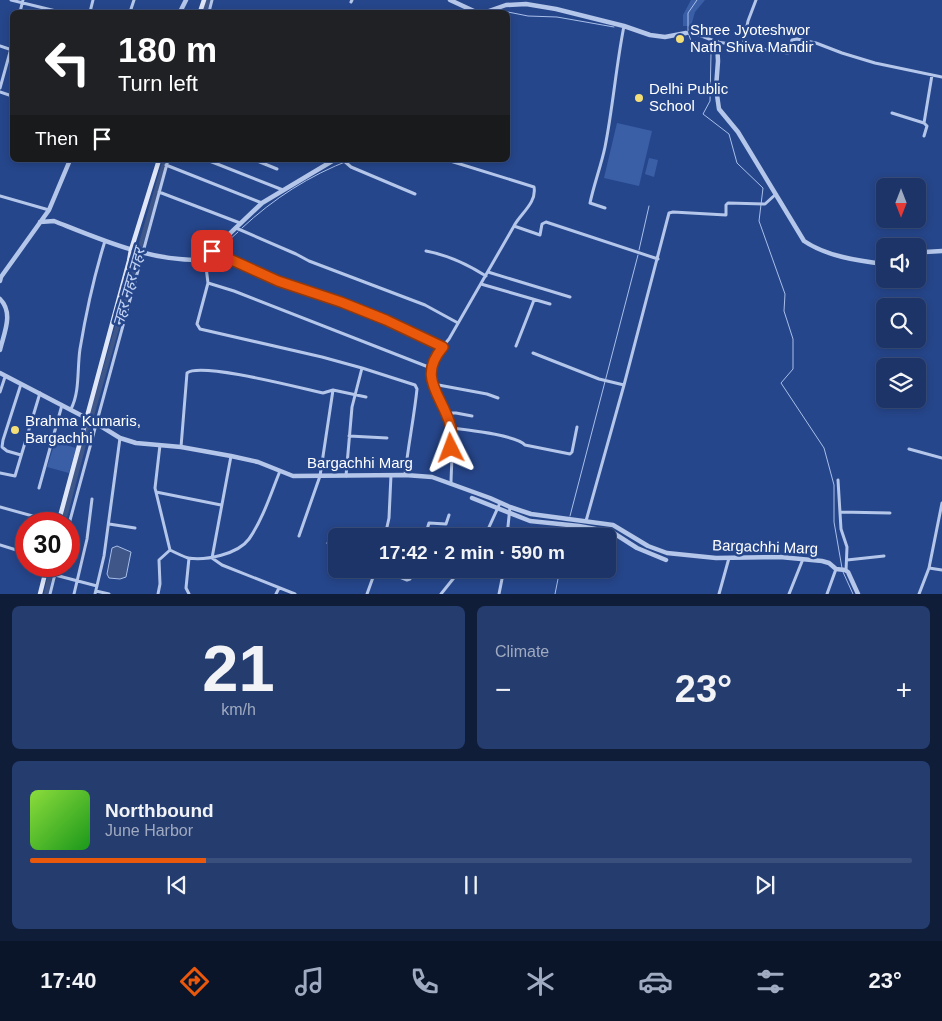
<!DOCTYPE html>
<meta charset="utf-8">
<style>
:root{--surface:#1c3468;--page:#253c6e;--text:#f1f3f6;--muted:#a0aac0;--line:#3a4f7c;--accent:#ea580c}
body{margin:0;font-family:Arial,"Noto Sans Devanagari",sans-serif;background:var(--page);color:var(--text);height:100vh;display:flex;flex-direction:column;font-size:19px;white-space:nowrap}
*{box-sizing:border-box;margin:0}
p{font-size:16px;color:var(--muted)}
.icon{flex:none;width:28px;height:28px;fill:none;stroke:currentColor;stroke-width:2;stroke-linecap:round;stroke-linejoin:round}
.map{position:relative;height:594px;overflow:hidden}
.side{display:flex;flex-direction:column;gap:12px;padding:12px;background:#0f1d39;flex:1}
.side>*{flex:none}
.guide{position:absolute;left:10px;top:10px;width:500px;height:152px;border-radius:8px;box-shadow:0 2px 8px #0003,0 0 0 1px var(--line);background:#202124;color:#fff;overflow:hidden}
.needle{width:32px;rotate:180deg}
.fabs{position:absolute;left:876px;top:178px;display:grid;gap:10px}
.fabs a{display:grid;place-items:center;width:50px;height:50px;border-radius:8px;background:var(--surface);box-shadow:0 2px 8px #0003,0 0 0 1px var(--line);font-size:25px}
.speed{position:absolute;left:15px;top:512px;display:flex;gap:10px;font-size:25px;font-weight:700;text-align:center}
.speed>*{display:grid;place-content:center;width:65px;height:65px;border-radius:50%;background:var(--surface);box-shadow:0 2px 8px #0003,0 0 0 1px var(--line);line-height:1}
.speed .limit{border:8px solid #d22;background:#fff;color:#111}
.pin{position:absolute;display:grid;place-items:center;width:42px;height:42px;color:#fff;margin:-21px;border-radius:10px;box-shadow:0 2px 8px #0006}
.me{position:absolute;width:55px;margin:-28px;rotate:357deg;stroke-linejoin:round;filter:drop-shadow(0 0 4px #0008)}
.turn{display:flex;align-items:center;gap:18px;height:105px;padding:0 25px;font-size:22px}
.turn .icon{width:65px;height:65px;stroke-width:2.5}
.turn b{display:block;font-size:35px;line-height:42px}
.then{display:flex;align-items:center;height:48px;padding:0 25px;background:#0003;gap:10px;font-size:19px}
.big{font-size:38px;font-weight:600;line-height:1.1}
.side .tile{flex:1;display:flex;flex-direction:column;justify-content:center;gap:8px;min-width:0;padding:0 18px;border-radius:8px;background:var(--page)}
.side .dial{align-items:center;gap:0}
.dial b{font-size:65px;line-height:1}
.song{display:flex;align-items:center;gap:15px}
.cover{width:60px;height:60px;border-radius:8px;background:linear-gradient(135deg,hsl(90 70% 55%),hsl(120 70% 35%))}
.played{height:5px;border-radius:2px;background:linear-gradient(90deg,var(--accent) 20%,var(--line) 20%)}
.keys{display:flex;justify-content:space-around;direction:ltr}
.heat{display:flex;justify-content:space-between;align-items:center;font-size:28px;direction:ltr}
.side .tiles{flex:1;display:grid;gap:12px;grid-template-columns:1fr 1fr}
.tile:last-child{grid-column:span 2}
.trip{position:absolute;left:328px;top:528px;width:288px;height:50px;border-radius:8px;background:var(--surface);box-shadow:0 2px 8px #0003,0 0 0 1px var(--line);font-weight:600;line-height:50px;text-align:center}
.tab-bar{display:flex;height:80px;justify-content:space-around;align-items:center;background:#0b152a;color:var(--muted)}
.tab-bar .icon{width:35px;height:35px}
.tab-bar .selected{color:var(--accent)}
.tab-bar b{font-size:22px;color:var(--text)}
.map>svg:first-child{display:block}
</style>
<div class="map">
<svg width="942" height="594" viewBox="0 0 942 594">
<rect width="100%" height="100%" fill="#26468b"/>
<path fill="#3a5fa7" d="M691 0H705L695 12 691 26H683V15Z
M617 123 652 131 639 186 604 178Z
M649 158 658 160 654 177 645 174Z
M55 442 76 448 69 473 47 467Z"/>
<path fill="#3f5688" stroke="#a8bfea" d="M117 546 131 552 126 577 120 579 109 578 107 574 112 548Z"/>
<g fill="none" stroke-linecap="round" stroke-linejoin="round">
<path stroke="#a8bfea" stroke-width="1" d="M497 12 503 11 528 16 557 17 614 27
M688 31V13L697 0
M689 35 691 41 705 43 711 54 710 101 703 114 729 134 737 163 763 188 759 221 785 294 784 311 793 339V369L781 383 824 448 834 485V522L842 568
M242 228C273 199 310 175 350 160
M218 250 238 232
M639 250 649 206
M570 516 638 255
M565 536 567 526
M843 572 853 594
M555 594 560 569"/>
<path stroke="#3f5688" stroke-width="4.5" d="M205 12 208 0
M92 415 165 160
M63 524 89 425
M46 594 52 566"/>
<path stroke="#b4c6ea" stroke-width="3" d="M11 0 60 12
M351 2 352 0
M20 12 23 0
M90 12 93 0
M130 12 134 0
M209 12 212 0
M686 33 699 35 717 42 788 53 792 40 797 39 816 43 842 53 875 63 942 77
M743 45 748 21 756 0
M0 46 12 50
M0 88 12 45
M0 92 12 96
M892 113 924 123
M924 136 927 126 924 123 932 75
M207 160 283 190
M255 160 277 169
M343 160 351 167 415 194
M447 160 534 187C537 203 520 214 514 226
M166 165 262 203
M159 192 240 223
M0 196 49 210
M605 208 590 203C594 184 601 166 605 147 613 107 616 66 624 26
M236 228 296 254 309 261 425 305 458 323
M212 251 278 281 341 302 386 320 443 347
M426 251C448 255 467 264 486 276
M202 260 206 267 208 283 234 291 431 368
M488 272 570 297
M208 283 197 324 200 329 322 357 362 368 352 407 346 476
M481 284 550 304
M516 346 534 300
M533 353 599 379 624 385
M362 368 415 385 417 389C414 418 408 446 405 475
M21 384 3 440 2 447 7 451 21 455
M433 384 487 394 498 398
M0 392 5 377
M71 409C80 392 77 369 80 349 86 313 94 276 105 241
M446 413H456L472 416
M451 428C466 430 517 435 525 445L570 454 572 452 577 427
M349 436 387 438
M160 445 155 488 170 550C176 553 182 556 188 558 206 561 238 554 249 539 263 519 271 493 280 471
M181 447 187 373C201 362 300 388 323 393L333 390 366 397
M909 449 942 458
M231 456 212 558 222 565 295 594
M0 473 15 476 40 393
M838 480 841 529 847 547 846 571
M451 484C451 468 454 441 451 426 446 404 420 380 434 357 438 351 444 345 449 339L514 226 540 235 542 224 546 222 658 259
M39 488 62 405
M156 492 221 505
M0 507 58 523
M840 512 890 513
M586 521 624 385 669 213 673 212 726 215V205L728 203 765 204 776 194
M69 524 168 160
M109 524 135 528
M299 536 320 476 333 390
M385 536 389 518 391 475
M425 536 429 523 446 524 449 515
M485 536 500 503
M507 536 510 507
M328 543 336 545
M0 545 26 553
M847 560 884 556
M929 568 942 503
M380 569 407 580 410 579 414 569
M55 575 97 586
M96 591 109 594
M50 594 57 566
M74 594 87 539 92 499
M95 594 104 556 120 438
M158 594 160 584 159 560 170 550
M189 594 186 588 189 558
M276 594 279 588
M367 594 376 569
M441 594 461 569
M499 594 504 569
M719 594 729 558
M789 594 803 559
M827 594 836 569
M919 594 929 568 942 570"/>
<path stroke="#b4c6ea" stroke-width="4.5" d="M450 0 476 12
M180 12 186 0
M486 12 506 5 526 4 556 9 624 26 650 35 665 37 686 33
M717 42 718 61 716 88 719 109 738 132 804 241C826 256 858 261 885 264
M40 222 54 221C102 240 149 261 202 260L262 203 334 160
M918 256 925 252 942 251
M0 281 1 277 49 210 70 160
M0 299C14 313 4 333 0 350
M0 373 94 422 120 438 136 443 181 447 231 456 258 462 293 476 405 475 432 477 490 498 510 507 531 514 613 525 648 546 667 553 716 558 780 557 822 561 829 563 836 569 845 570 848 572 858 594
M472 498 530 521 579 526 612 532 637 548 666 560"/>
<path stroke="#dee6f8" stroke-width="4.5" d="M200 12 204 0
M58 524 129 261 131 250 159 160
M40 594 47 566"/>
</g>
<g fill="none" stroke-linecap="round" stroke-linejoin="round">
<defs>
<path id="route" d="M212 251 278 281 341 302 386 320 443 347C417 377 441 394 450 424 453 431 451 440 451 448"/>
</defs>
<use href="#route" stroke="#983908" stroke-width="12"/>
<use href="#route" stroke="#ea580c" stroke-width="9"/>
</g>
<g fill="#f3de78" stroke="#26468b" stroke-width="2">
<circle cx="680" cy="39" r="5"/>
<circle cx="639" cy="98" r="5"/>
<circle cx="15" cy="430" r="5"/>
</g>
<g text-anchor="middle" stroke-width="5" stroke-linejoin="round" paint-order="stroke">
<g font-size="15" fill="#fff" stroke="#26468b" text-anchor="start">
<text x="690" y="35">Shree Jyoteshwor<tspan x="690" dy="17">Nath Shiva Mandir</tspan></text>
<text x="649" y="94">Delhi Public<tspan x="649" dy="17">School</tspan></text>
<text x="25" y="426">Brahma Kumaris,<tspan x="25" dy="17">Bargachhi</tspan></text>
</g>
<g font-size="15" fill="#fff" stroke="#26468b">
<text x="360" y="468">Bargachhi Marg</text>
<text transform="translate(765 547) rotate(2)" y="5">Bargachhi Marg</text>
</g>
<g font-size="16" font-style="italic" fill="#bfd0f1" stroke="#26468b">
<text transform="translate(128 287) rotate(-74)" y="6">नहर नहर नहर</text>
</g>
</g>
</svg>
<div class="fabs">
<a><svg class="needle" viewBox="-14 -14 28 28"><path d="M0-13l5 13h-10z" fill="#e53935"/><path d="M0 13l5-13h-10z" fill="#a0aac0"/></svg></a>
<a><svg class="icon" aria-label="sound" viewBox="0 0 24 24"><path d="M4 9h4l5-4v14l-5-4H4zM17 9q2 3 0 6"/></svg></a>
<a><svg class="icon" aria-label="search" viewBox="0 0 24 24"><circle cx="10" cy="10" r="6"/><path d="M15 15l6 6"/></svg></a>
<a><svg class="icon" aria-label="layers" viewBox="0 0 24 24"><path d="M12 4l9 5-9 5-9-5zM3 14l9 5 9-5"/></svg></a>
</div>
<div class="speed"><div class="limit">30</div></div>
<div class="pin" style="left:212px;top:251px;background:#d93025"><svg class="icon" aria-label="arrive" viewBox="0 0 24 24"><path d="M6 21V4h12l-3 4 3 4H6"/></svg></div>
<svg class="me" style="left:451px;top:448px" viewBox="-20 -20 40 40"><path d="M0-17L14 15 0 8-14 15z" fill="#ea580c" stroke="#fff" stroke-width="4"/></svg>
<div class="trip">17:42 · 2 min · 590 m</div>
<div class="guide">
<div class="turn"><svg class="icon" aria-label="left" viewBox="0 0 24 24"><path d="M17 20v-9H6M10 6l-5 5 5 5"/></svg><div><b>180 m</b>Turn left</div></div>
<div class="then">Then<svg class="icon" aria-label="arrive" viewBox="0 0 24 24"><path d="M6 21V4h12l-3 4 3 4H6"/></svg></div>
</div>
</div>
<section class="side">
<div class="tiles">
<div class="tile dial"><b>21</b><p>km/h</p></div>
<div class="tile"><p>Climate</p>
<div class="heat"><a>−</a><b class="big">23°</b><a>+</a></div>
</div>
<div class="tile">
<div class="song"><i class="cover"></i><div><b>Northbound</b><p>June Harbor</p></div></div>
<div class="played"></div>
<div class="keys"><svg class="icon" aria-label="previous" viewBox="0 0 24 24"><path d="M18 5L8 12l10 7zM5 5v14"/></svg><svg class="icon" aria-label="pause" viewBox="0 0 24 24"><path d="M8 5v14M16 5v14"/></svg><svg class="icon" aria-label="next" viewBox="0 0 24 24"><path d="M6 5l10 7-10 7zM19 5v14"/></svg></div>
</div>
</div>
</section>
<nav class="tab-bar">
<b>17:40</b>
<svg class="icon selected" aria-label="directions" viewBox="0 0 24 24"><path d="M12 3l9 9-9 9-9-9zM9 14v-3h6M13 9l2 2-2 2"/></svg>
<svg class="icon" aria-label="music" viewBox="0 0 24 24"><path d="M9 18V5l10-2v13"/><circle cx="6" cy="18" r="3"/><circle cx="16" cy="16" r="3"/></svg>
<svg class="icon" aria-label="phone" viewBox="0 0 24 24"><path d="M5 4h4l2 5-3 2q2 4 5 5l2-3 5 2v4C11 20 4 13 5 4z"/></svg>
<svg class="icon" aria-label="climate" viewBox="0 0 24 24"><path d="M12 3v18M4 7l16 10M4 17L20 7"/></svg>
<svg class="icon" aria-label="car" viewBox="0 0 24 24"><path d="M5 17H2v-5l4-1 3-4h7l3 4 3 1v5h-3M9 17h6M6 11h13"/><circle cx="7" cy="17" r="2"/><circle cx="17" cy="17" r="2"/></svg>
<svg class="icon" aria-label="filters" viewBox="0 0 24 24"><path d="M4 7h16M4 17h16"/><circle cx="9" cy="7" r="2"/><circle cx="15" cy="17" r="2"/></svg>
<b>23°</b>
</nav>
